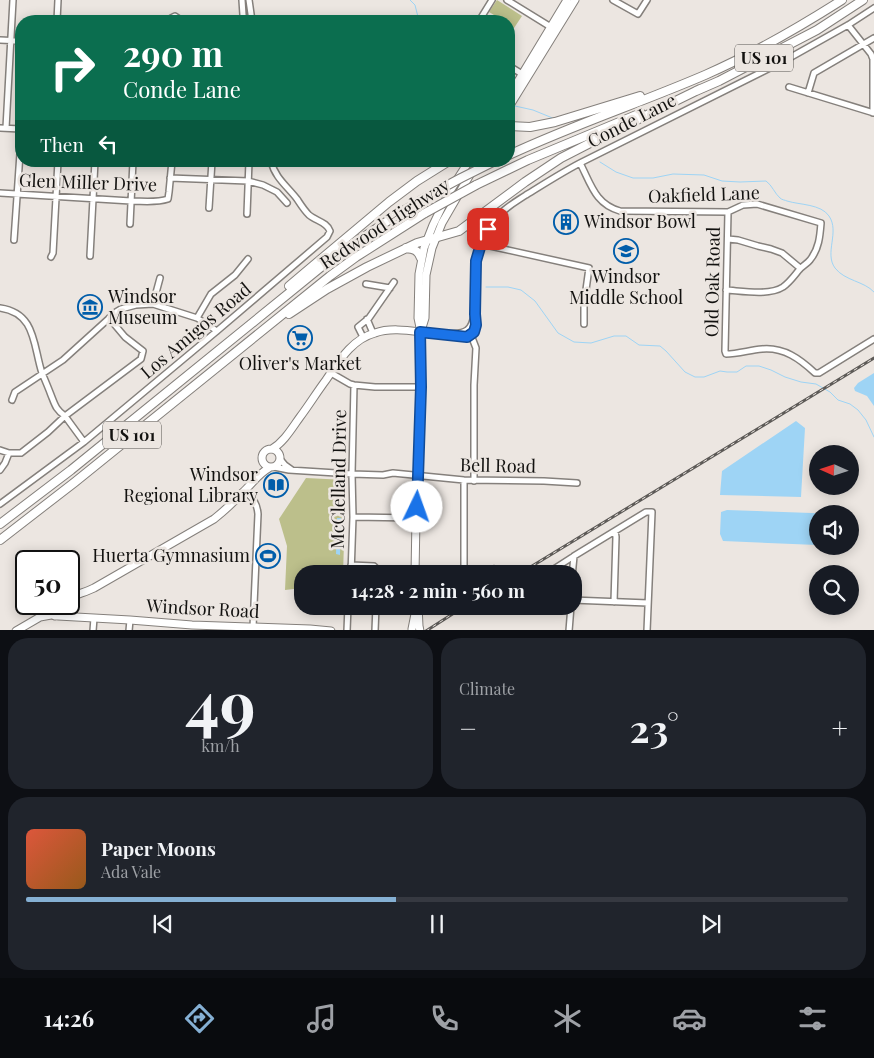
<!DOCTYPE html>
<meta charset="utf-8">
<style>
:root{--surface:#171b24;--page:#20242c;--text:#f1f3f6;--muted:#9ea1a6;--line:#363941;--accent:#85b0d4}
body{margin:0;font-family:"Playfair Display",serif;background:var(--page);color:var(--text);height:100vh;display:flex;flex-direction:column;font-size:19px;white-space:nowrap}
*{box-sizing:border-box;margin:0}
p{font-size:16px;color:var(--muted)}
.icon{flex:none;width:28px;height:28px;fill:none;stroke:currentColor;stroke-width:2;stroke-linecap:round;stroke-linejoin:round}
.map{position:relative;height:630px;overflow:hidden}
.details{display:flex;flex-direction:column;gap:8px;padding:8px;background:#0d0f14;flex:1}
.details>*{flex:none}
.hud{position:absolute;left:15px;top:15px;width:500px;height:152px;border-radius:20px;box-shadow:0 2px 12px #0003;background:#0b6e4f;color:#fff;overflow:hidden}
.needle{width:32px;rotate:273deg}
.tools{position:absolute;left:809px;top:445px;display:grid;gap:10px}
.tools a{display:grid;place-items:center;width:50px;height:50px;border-radius:50%;background:var(--surface);box-shadow:0 2px 12px #0003;font-size:25px}
.speed{position:absolute;left:15px;top:550px;display:flex;gap:10px;font-size:25px;font-weight:700;text-align:center}
.speed>*{display:grid;place-content:center;width:65px;height:65px;border-radius:50%;background:var(--surface);box-shadow:0 2px 12px #0003;line-height:1}
.speed .limit{border:2px solid #111;border-radius:8px;background:#fff;color:#111}
.pin{position:absolute;display:grid;place-items:center;width:42px;height:42px;color:#fff;margin:-21px;border-radius:10px;box-shadow:0 2px 8px #0006}
.me{position:absolute;width:55px;margin:-28px;rotate:3deg;stroke-linejoin:round;filter:drop-shadow(0 0 4px #0008)}
.turn{display:flex;align-items:center;gap:18px;height:105px;padding:0 25px;font-size:22px}
.turn .icon{width:65px;height:65px;stroke-width:2.5}
.turn b{display:block;font-size:35px;line-height:42px}
.then{display:flex;align-items:center;height:48px;padding:0 25px;background:#0003;gap:10px;font-size:19px}
.big{font-size:38px;font-weight:700;line-height:1.1}
.details .card{flex:1;display:flex;flex-direction:column;justify-content:center;gap:8px;min-width:0;padding:0 18px;border-radius:20px;background:var(--page)}
.details .dial{align-items:center;gap:0}
.dial b{font-size:65px;line-height:1}
.song{display:flex;align-items:center;gap:15px}
.cover{width:60px;height:60px;border-radius:8px;background:linear-gradient(135deg,hsl(10 70% 55%),hsl(30 70% 35%))}
.played{height:5px;border-radius:2px;background:linear-gradient(90deg,var(--accent) 45%,var(--line) 45%)}
.keys{display:flex;justify-content:space-around;direction:ltr}
.heat{display:flex;justify-content:space-between;align-items:center;font-size:28px;direction:ltr}
.details .tiles{flex:1;display:grid;gap:8px;grid-template-columns:1fr 1fr}
.card:last-child{grid-column:span 2}
.trip{position:absolute;left:294px;top:565px;width:288px;height:50px;border-radius:20px;background:var(--surface);box-shadow:0 2px 12px #0003;font-weight:700;line-height:50px;text-align:center}
.tabs{display:flex;height:80px;justify-content:space-around;align-items:center;background:#090b0e;color:var(--muted)}
.tabs .icon{width:35px;height:35px}
.tabs .selected{color:var(--accent)}
.tabs b{font-size:22px;color:var(--text)}
.map>svg:first-child{display:block}
</style>
<div class="map">
<svg width="874" height="631" viewBox="0 0 874 631">
<rect width="100%" height="100%" fill="#ece6e1"/>
<path fill="#bcbf8b" d="M497 0 522 16 514 28 509 24V21H504L489 12Z
M306 478 346 480 343 574H302V588L285 590 287 546 279 519Z"/>
<path fill="#9ed4f5" d="M874 373V406L867 396 855 391 854 388 858 383Z
M796 421 805 428 801 497 720 495 722 471Z
M727 510 840 514H818L817 545 723 541 720 534 721 512Z
M337 518H341L340 555 336 554Z"/>
<g fill="none" stroke-linecap="round" stroke-linejoin="round">
<path stroke="#9ed4f5" stroke-width="1" d="M410 0 415 5 419 21
M515 106 533 110 555 119
M600 162 616 172 633 178H653L673 174 704 175 722 181 740 182 766 181C772 185 775 194 780 198 782 200 785 200 787 201 800 205 821 204 829 216 840 232 824 253 835 268 845 281 864 281 874 292
M486 287H508L521 290 535 301 558 333 574 342 591 343 614 336H626L639 345 660 346 666 351 685 372 695 377H704L720 371 727 372H737L746 366H759L771 370 785 377 801 382 816 384 830 392 838 400 850 404 858 410 866 420 874 437"/>
<defs>
<path id="minor" d="M242 0 243 15 246 21
M249 0 252 21
M507 0 554 29
M613 0 638 14 647 0
M57 21 58 0
M133 21 147 19 170 21
M170 21 171 18 175 16 178 18 179 21
M479 21 492 0
M848 25 871 54 873 59V113
M0 40 21 41
M509 66 522 74
M789 87 874 113
M808 93 814 73 874 38
M0 128 21 129
M6 128 13 0
M580 163C591 184 595 204 620 211L728 212 743 205 757 204 821 223C820 236 819 249 810 260 807 264 802 266 799 270 794 276 790 282 783 287 769 296 742 291 726 290
M170 178 248 181 263 185 277 192 287 203
M0 193 131 201C143 201 156 203 168 199L169 192 172 161
M209 208 212 161
M728 212 725 351 726 354C738 354 750 350 762 349 784 347 800 359 815 373H819L874 339
M247 214 249 161
M130 224 133 161
M728 239 738 240 758 246 771 249 782 253 800 268
M14 240 21 139
M481 244 589 268 584 304V324
M90 256 95 161
M51 257 53 253 58 161
M366 284 390 288
M153 304 160 278
M0 308C36 313 33 345 42 373 45 380 48 387 51 395 55 405 56 410 65 416L48 432 21 453H9L0 450
M197 318 211 294 235 275 248 259
M367 319 373 333
M421 332 467 337C475 333 477 327 476 318
M448 334C454 333 462 334 467 330 479 322 476 276 476 261 480 244 487 229 498 216 506 207 517 201 526 195 544 184 561 173 580 163L784 61 848 25 874 8
M471 335 476 348 474 385V481
M363 337 358 327 369 318 394 282
M331 373 350 384 354 385 375 387H421
M12 400 15 392 63 360 116 312 121 309 136 305 153 304 197 318 217 331
M84 442 65 416 141 359 143 351 125 337 109 318
M280 459 285 465 292 470
M274 467 289 470 352 474 383 475 393 473 464 480 544 481 577 483
M0 470 5 463 9 453
M464 480V574
M245 491C253 498 257 503 258 514L253 627
M0 504 84 442 217 331 327 237 330 231C327 222 316 221 309 215 304 210 301 205 297 199 287 186 275 178 271 161
M353 517 416 518
M351 565 374 566 376 568V574
M351 574 353 517 352 474 354 385
M489 574 494 569
M546 574 574 556 646 512H652L647 631
M572 577 574 556
M572 600 648 603
M614 602 616 537 615 531
M93 631 94 618
M129 631 130 620
M347 631 348 606
M375 631 376 606
M569 631 571 606"/>
<path id="major" d="M509 96 567 0
M509 107 575 0
M421 331 425 318 426 275 432 248 442 223 471 173
M262 458a9 9 0 1 1 18 0a9 9 0 1 1-18 0Z
M272 449C284 442 292 428 300 417 309 405 317 392 326 380 339 361 352 339 375 333 389 328 405 330 421 332
M415 574 416 518 421 387V332L418 318 419 274 424 248 433 225 448 194 469 161
M69 598C77 594 86 592 94 588L214 519C224 511 234 502 243 492 252 484 258 474 269 468
M47 604 46 608 48 613 55 616 62 613 64 608V604
M418 606 419 626 420 631
M58 616 130 620 192 625 310 629 331 631
M412 629 415 614
M16 631 40 617 51 615"/>
<path id="highway" d="M696 91 719 81 817 30 863 0
M509 126 530 127 555 122 640 96
M509 155C573 125 640 103 705 75 753 54 798 28 842 0
M474 161 475 166
M476 185 528 160 641 113
M406 248C414 249 418 250 421 258
M289 286 302 275 389 202 417 181 449 161
M289 314 327 289 367 267 417 243 459 231 525 182 561 158 596 140 700 89
M0 524 71 470 331 259 398 214 433 193
M0 540 75 482 330 276 356 257 425 213"/>
</defs>
<use href="#minor" stroke="#85807c" stroke-width="8"/>
<use href="#major" stroke="#85807c" stroke-width="9"/>
<use href="#highway" stroke="#85807c" stroke-width="10"/>
<use href="#minor" stroke="#fff" stroke-width="5"/>
<use href="#major" stroke="#fff" stroke-width="7"/>
<use href="#highway" stroke="#fff" stroke-width="8"/>
<defs>
<path id="rail" d="M519 574 874 358
M426 631 465 606"/>
</defs>
<use href="#rail" stroke="#5d5a57" stroke-width="3"/>
<use href="#rail" stroke="#ece6e1" stroke-width="1" stroke-dasharray="4" stroke-linecap="butt"/>
<defs>
<path id="highway-bridge" d="M433 193 461 178 495 161
M425 213 476 185"/>
</defs>
<use href="#highway-bridge" stroke="#85807c" stroke-width="10" stroke-linecap="butt"/>
<use href="#highway-bridge" stroke="#fff" stroke-width="8"/>
</g>
<g fill="none" stroke-linecap="round" stroke-linejoin="round">
<defs>
<path id="route" d="M417 507 421 387 420 332 467 337 474 332 476 325 475 314 476 261 481 244 488 229"/>
</defs>
<use href="#route" stroke="#114b97" stroke-width="12"/>
<use href="#route" stroke="#1a73e8" stroke-width="9"/>
</g>
<defs>
<symbol id="building-ring" viewBox="-11 -11 22 22"><circle r="9.5" fill="#ece6e1" stroke="#005daa" stroke-width="1.5"/><path d="M-4-6H4V6H1V3H-1V6H-4ZM-2.5-4.3h1.7v1.8h-1.7ZM.8-4.3h1.7v1.8H.8ZM-2.5-1h1.7V.8h-1.7ZM.8-1h1.7V.8H.8Z" fill="#005daa"/></symbol>
<symbol id="school-ring" viewBox="-11 -11 22 22"><circle r="9.5" fill="#ece6e1" stroke="#005daa" stroke-width="1.5"/><path d="M0-5L7-2L0 1L-7-2ZM-4 1L0 2.5L4 1V4Q0 6-4 4Z" fill="#005daa"/></symbol>
<symbol id="museum-ring" viewBox="-11 -11 22 22"><circle r="9.5" fill="#ece6e1" stroke="#005daa" stroke-width="1.5"/><path d="M0-6L6-3V-2H-6V-3ZM-5-1h2V3h-2ZM-1-1h2V3h-2ZM3-1h2V3H3ZM-6 4H6V6H-6Z" fill="#005daa"/></symbol>
<symbol id="supermarket-ring" viewBox="-11 -11 22 22"><circle r="9.5" fill="#ece6e1" stroke="#005daa" stroke-width="1.5"/><path d="M-6-5.5h2.5l.6 2H6L4.5 2H-2.5L-4.4-4H-6ZM-1.5 3.2a1.3 1.3 0 1 0 .1 0ZM3 3.2a1.3 1.3 0 1 0 .1 0Z" fill="#005daa"/></symbol>
<symbol id="library-ring" viewBox="-11 -11 22 22"><circle r="9.5" fill="#ece6e1" stroke="#005daa" stroke-width="1.5"/><path d="M-6-4Q-3-5.5-.7-3.5V5Q-3 3-6 4ZM6-4Q3-5.5 .7-3.5V5Q3 3 6 4Z" fill="#005daa"/></symbol>
<symbol id="stadium-ring" viewBox="-11 -11 22 22"><circle r="9.5" fill="#ece6e1" stroke="#005daa" stroke-width="1.5"/><path d="M0-5a6.5 5 0 1 0 0 10a6.5 5 0 1 0 0-10ZM-3.5-1.8h7v3.6h-7Z" fill="#005daa"/></symbol>
</defs>
<g fill-rule="evenodd">
<use href="#building-ring" x="552" y="208" width="28" height="28"/>
<use href="#school-ring" x="612" y="237" width="28" height="28"/>
<use href="#museum-ring" x="76" y="293" width="28" height="28"/>
<use href="#supermarket-ring" x="286" y="324" width="28" height="28"/>
<use href="#library-ring" x="262" y="471" width="28" height="28"/>
<use href="#stadium-ring" x="254" y="542" width="28" height="28"/>
</g>
<g text-anchor="middle" stroke-width="5" stroke-linejoin="round" paint-order="stroke">
<g fill="#ece6e1" stroke="#54524f" stroke-width="1">
<rect x="735" y="44.5" width="58" height="27" rx="4"/>
<rect x="103" y="421.5" width="58" height="27" rx="4"/>
</g>
<g font-size="16" font-weight="bold" fill="#131210">
<text x="764" y="64">US 101</text>
<text x="132" y="441">US 101</text>
</g>
<g font-size="18" fill="#131210" stroke="#ece6e1">
<text transform="translate(632 121) rotate(-27)" y="6">Conde Lane</text>
<text transform="translate(88 183) rotate(2)" y="6">Glen Miller Drive</text>
<text transform="translate(704 195) rotate(-2)" y="6">Oakfield Lane</text>
<text transform="translate(385 224) rotate(-33)" y="6">Redwood Highway</text>
<text transform="translate(713 282) rotate(-89)" y="6">Old Oak Road</text>
<text transform="translate(196 331) rotate(-40)" y="6">Los Amigos Road</text>
<text transform="translate(498 466) rotate(1)" y="6">Bell Road</text>
<text transform="translate(339 479) rotate(-89)" y="6">McClelland Drive</text>
<text transform="translate(203 609) rotate(3)" y="6">Windsor Road</text>
</g>
<g font-size="18" fill="#131210" stroke="#ece6e1" text-anchor="start">
<text x="584" y="228">Windsor Bowl</text>
<text x="626" y="283" text-anchor="middle">Windsor<tspan x="626" dy="21">Middle School</tspan></text>
<text x="108" y="303">Windsor<tspan x="108" dy="21">Museum</tspan></text>
<text x="300" y="370" text-anchor="middle">Oliver's Market</text>
<text x="258" y="481" text-anchor="end">Windsor<tspan x="258" dy="21">Regional Library</tspan></text>
<text x="250" y="562" text-anchor="end">Huerta Gymnasium</text>
</g>
</g>
</svg>
<div class="tools">
<a><svg class="needle" viewBox="-14 -14 28 28"><path d="M0-13l5 13h-10z" fill="#e53935"/><path d="M0 13l5-13h-10z" fill="#9ea1a6"/></svg></a>
<a><svg class="icon" aria-label="sound" viewBox="0 0 24 24"><path d="M4 9h4l5-4v14l-5-4H4zM17 9q2 3 0 6"/></svg></a>
<a><svg class="icon" aria-label="search" viewBox="0 0 24 24"><circle cx="10" cy="10" r="6"/><path d="M15 15l6 6"/></svg></a>
</div>
<div class="speed"><div class="limit">50</div></div>
<div class="pin" style="left:488px;top:229px;background:#d93025"><svg class="icon" aria-label="arrive" viewBox="0 0 24 24"><path d="M6 21V4h12l-3 4 3 4H6"/></svg></div>
<svg class="me" style="left:417px;top:507px" viewBox="-20 -20 40 40"><circle r="19" fill="#fff"/><path d="M0-13L10 11 0 6-10 11z" fill="#1a73e8"/></svg>
<div class="trip">14:28 · 2 min · 560 m</div>
<div class="hud">
<div class="turn"><svg class="icon" aria-label="right" viewBox="0 0 24 24"><path d="M7 20v-9h11M14 6l5 5-5 5"/></svg><div><b>290 m</b>Conde Lane</div></div>
<div class="then">Then<svg class="icon" aria-label="left" viewBox="0 0 24 24"><path d="M17 20v-9H6M10 6l-5 5 5 5"/></svg></div>
</div>
</div>
<section class="details">
<div class="tiles">
<div class="card dial"><b>49</b><p>km/h</p></div>
<div class="card"><p>Climate</p>
<div class="heat"><a>−</a><b class="big">23°</b><a>+</a></div>
</div>
<div class="card">
<div class="song"><i class="cover"></i><div><b>Paper Moons</b><p>Ada Vale</p></div></div>
<div class="played"></div>
<div class="keys"><svg class="icon" aria-label="previous" viewBox="0 0 24 24"><path d="M18 5L8 12l10 7zM5 5v14"/></svg><svg class="icon" aria-label="pause" viewBox="0 0 24 24"><path d="M8 5v14M16 5v14"/></svg><svg class="icon" aria-label="next" viewBox="0 0 24 24"><path d="M6 5l10 7-10 7zM19 5v14"/></svg></div>
</div>
</div>
</section>
<nav class="tabs">
<b>14:26</b>
<svg class="icon selected" aria-label="directions" viewBox="0 0 24 24"><path d="M12 3l9 9-9 9-9-9zM9 14v-3h6M13 9l2 2-2 2"/></svg>
<svg class="icon" aria-label="music" viewBox="0 0 24 24"><path d="M9 18V5l10-2v13"/><circle cx="6" cy="18" r="3"/><circle cx="16" cy="16" r="3"/></svg>
<svg class="icon" aria-label="phone" viewBox="0 0 24 24"><path d="M5 4h4l2 5-3 2q2 4 5 5l2-3 5 2v4C11 20 4 13 5 4z"/></svg>
<svg class="icon" aria-label="climate" viewBox="0 0 24 24"><path d="M12 3v18M4 7l16 10M4 17L20 7"/></svg>
<svg class="icon" aria-label="car" viewBox="0 0 24 24"><path d="M5 17H2v-5l4-1 3-4h7l3 4 3 1v5h-3M9 17h6M6 11h13"/><circle cx="7" cy="17" r="2"/><circle cx="17" cy="17" r="2"/></svg>
<svg class="icon" aria-label="filters" viewBox="0 0 24 24"><path d="M4 7h16M4 17h16"/><circle cx="9" cy="7" r="2"/><circle cx="15" cy="17" r="2"/></svg>
</nav>
